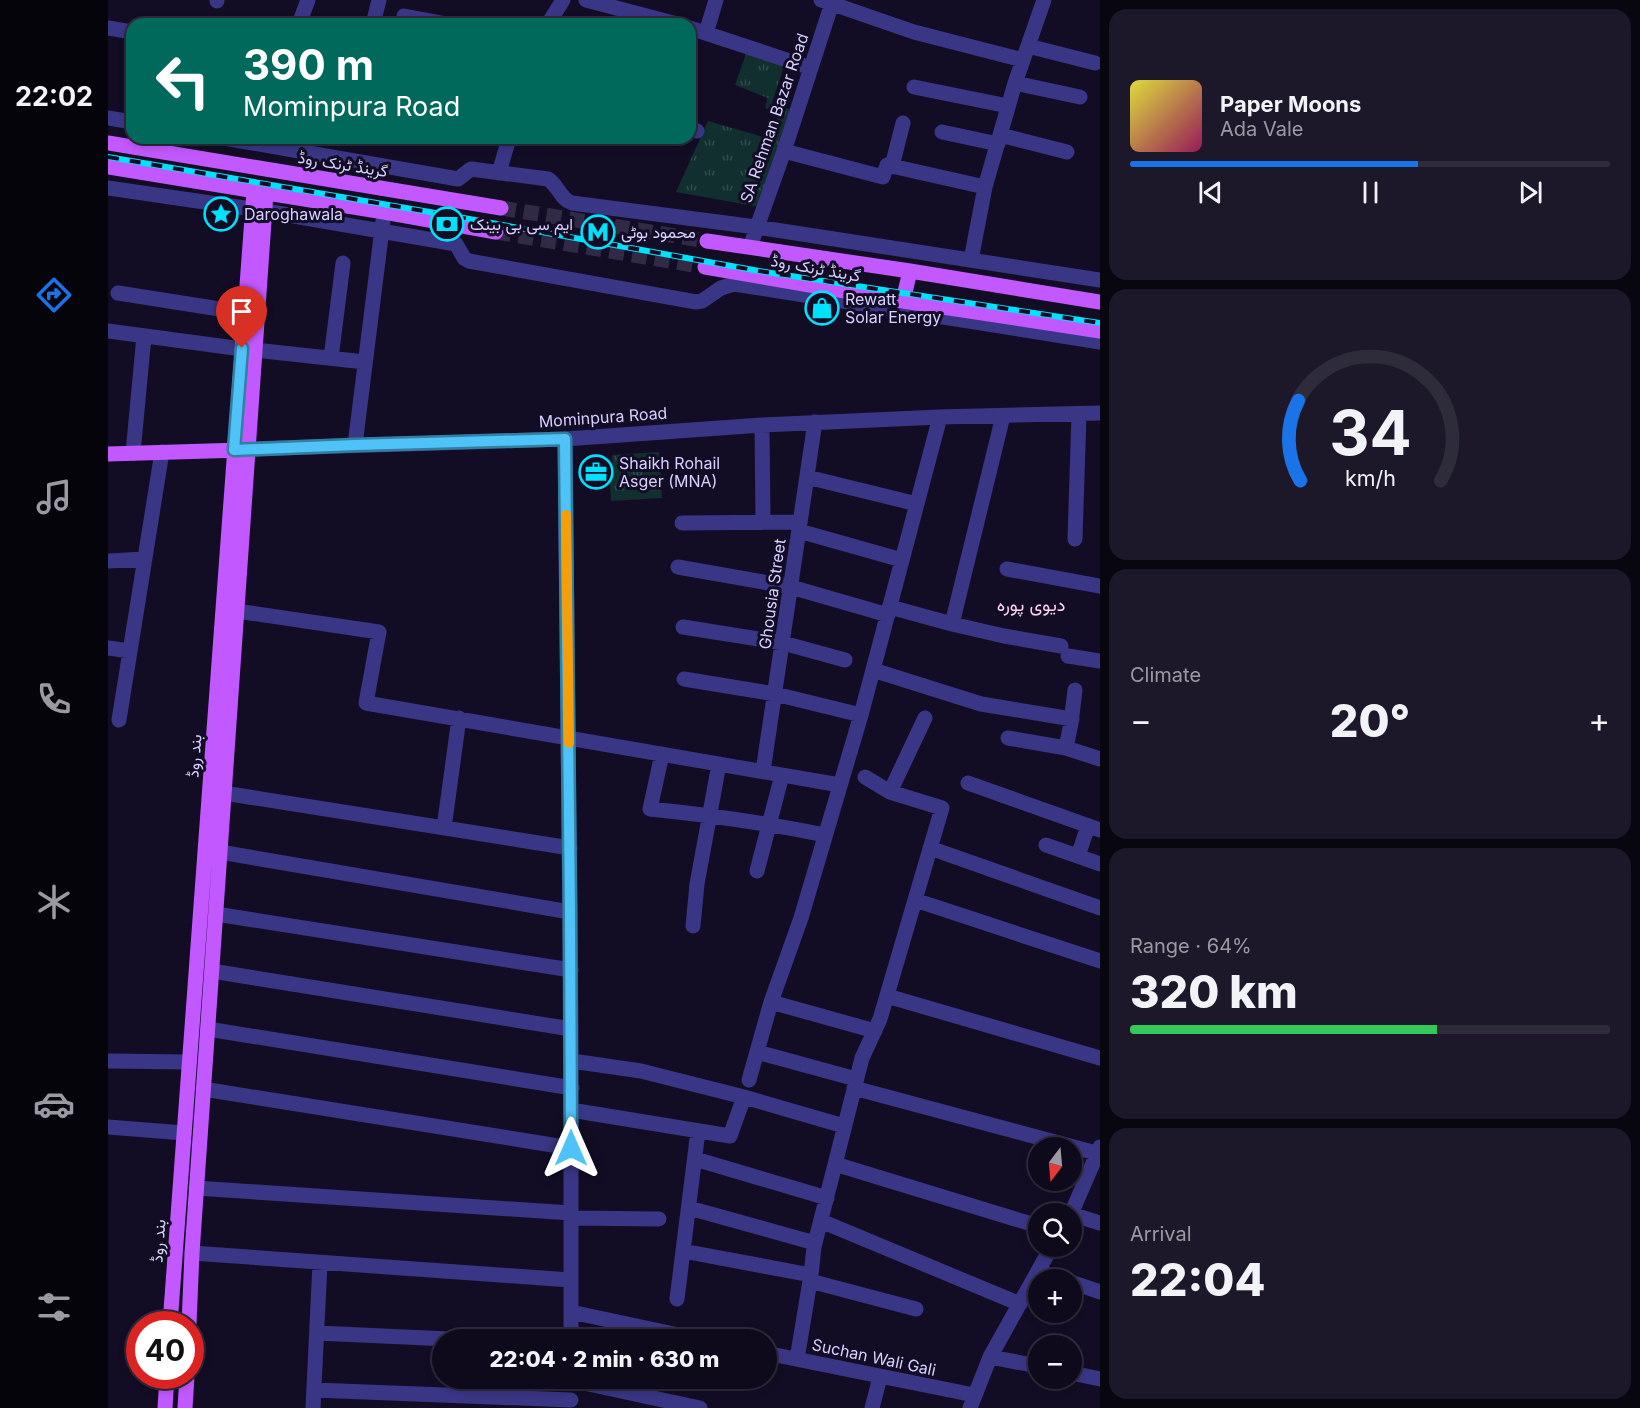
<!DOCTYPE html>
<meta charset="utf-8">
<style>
:root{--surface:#0e0a1c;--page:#1c1829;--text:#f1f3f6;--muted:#9b9aa3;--line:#2e2b3b;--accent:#1a73e8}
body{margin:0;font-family:Inter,Vazirmatn,sans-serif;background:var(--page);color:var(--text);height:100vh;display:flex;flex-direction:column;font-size:22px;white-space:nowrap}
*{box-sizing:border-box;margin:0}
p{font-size:20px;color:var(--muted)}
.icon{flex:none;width:33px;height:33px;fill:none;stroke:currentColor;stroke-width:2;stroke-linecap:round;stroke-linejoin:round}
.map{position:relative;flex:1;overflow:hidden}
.drawer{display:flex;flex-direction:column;gap:9px;padding:9px;background:#08060f;width:540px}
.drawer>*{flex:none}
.banner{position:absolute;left:18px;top:18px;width:570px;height:126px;border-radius:18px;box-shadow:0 3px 9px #0003,0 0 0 2px var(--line);background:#00695c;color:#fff;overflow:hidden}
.needle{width:39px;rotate:196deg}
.tools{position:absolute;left:920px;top:1137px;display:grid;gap:12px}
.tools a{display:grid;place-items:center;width:54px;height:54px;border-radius:50%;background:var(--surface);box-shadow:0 3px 9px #0003,0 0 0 2px var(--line);font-size:30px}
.speed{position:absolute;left:18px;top:1311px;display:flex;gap:12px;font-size:30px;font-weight:700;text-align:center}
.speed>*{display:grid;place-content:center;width:78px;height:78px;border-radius:50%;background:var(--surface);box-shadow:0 3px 9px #0003,0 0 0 2px var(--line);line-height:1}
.speed .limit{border:9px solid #d22;background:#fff;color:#111}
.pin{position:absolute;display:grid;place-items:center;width:51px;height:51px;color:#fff;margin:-62px -26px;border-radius:50% 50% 50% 0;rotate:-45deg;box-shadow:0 0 6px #0007}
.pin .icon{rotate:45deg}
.me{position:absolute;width:66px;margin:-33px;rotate:0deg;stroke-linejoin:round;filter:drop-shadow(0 0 4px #0008)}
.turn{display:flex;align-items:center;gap:21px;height:126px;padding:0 18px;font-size:27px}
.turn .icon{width:78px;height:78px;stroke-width:2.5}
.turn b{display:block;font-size:42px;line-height:51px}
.big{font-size:45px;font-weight:800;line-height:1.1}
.drawer .card{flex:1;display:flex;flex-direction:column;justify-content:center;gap:9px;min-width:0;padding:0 21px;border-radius:18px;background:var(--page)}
.drawer .dial{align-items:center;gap:0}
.dial svg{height:156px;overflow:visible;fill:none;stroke:var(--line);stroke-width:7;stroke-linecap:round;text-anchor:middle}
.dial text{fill:var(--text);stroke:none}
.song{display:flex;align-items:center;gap:18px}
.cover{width:72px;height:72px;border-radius:9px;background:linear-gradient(135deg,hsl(60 70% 55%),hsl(330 70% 35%))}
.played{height:6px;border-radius:3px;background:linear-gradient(90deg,var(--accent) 60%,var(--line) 60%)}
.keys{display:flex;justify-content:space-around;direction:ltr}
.heat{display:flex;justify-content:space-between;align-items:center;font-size:33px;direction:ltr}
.charge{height:9px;border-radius:4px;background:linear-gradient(90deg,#34c759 64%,var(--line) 0)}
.trip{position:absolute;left:324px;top:1329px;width:345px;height:60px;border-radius:30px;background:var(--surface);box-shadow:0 3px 9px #0003,0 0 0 2px var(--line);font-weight:800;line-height:60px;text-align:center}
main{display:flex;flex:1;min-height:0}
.tab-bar{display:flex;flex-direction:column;width:108px;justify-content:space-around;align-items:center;background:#06040b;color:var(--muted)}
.tab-bar .icon{width:42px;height:42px}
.tab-bar .active{color:var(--accent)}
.tab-bar b{font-size:27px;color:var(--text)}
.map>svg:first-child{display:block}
</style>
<main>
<nav class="tab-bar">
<b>22:02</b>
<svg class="icon active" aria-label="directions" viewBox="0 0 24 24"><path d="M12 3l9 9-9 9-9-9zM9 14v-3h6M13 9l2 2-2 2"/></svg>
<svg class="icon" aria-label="music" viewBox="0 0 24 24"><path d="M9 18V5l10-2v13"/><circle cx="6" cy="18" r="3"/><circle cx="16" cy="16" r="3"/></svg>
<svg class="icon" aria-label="phone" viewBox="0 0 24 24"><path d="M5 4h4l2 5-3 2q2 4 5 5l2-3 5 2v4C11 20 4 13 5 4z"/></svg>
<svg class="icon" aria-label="climate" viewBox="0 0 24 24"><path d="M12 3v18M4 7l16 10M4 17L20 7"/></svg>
<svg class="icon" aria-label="car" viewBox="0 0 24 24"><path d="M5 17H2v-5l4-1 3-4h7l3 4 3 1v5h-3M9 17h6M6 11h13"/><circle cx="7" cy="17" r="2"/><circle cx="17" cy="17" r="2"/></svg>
<svg class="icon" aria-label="filters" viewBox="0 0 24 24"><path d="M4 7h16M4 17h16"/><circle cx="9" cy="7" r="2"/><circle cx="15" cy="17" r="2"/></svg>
</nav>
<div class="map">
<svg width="992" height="1408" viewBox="0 0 992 1408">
<defs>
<pattern id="grass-tufts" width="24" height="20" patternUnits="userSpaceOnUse" patternTransform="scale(1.5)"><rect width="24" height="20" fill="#102f2e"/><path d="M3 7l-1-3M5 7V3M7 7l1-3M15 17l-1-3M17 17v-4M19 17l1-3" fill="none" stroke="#324c4d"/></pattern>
</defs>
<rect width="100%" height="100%" fill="#120d25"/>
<path fill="url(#grass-tufts)" d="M639 51 677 63 664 103 686 111 652 207 568 192 600 121 662 139 671 113 657 108 660 98 627 85Z
M551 452 554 498 503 501 501 463H505L504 455Z"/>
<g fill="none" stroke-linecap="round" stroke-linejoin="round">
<path stroke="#302a46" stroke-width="15" stroke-dasharray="15 8" stroke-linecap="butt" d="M393 208 599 241
M388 232 597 267"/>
<path stroke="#3a3686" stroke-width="15" d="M478 0 569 24
M713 0 806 32 915 60
M109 1V0
M296 16 339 24
M191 24 200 0
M265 24 271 0
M440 24 455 0
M0 28 24 32
M582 28 703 68
M598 33 608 0
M920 46 987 63
M907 83 972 97
M806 87 900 106
M0 118 24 122
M582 129 589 131
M834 132 890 144
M892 135 959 152
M116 138 350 179 363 169 440 179C450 185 452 199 464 203L648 227 992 280
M676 151 775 177 779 165 877 187
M784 166 795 123
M391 173 401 138
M0 188 157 211 348 244 356 258 361 261 588 302 594 301 613 288 626 284 992 342
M642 247 676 151 725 0
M863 260 877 187 907 83 936 0
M10 293 137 313
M0 331 134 349
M147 350 257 362
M223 358 235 263
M654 425 655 522
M457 439 463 1029V1340
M247 445 275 221
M140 449 457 439 654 425 832 417 992 413
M25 453 36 336
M699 477 809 504
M574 523 692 522
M691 531 794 560
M967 539 971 414
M0 561 37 559
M570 567 683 587 780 615
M899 569 992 586
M782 607 844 624 895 416
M129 611 271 632 258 703 732 785
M844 624 896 636 953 646
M575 627 675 643 737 660
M0 648 22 651
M960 656 992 661
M765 670 873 704 964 719
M576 679 667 694 753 715
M11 720 54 452
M900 738 958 748 992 759
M958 748 963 723 967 690
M554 754 542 809C601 815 659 823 717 835
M655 771 707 422
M860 783 992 830
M782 792 817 718
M116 793 462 848
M336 828 351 718
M938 845 992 864
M822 848 992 908
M112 852 462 912
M970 856 980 826
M649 871 674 775
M807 900 992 961
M108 914 463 970
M585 926 589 884 611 764
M104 971 463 1029
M779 996 992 1058
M663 1002 767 1031
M100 1029 464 1088
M649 1052 748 1079
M0 1061 81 1062
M641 1080 663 1002 693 918 753 715 832 417
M746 1088 992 1154
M95 1089 463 1148
M636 1097 736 1126
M463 1110 622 1136 636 1097 533 1071 464 1061
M0 1127 76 1133
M587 1159 719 1198
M727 1164 930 1226
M88 1188 463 1213
M581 1208 707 1243
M963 1214 992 1147
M963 1214 992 1223
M463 1218 551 1219
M713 1221 912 1304
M575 1251 703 1275
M84 1253 462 1280
M930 1271 955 1280
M702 1281 808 1309
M963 1282 992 1292
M569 1299 590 1131
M463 1312 594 1340
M209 1333 363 1340
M658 1353 866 1395
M882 1357 930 1366
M689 1359 703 1275 706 1247 754 1058 772 1019 834 808 782 792 757 777
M963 1373 992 1379
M462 1380 592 1408
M206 1390 463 1400
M205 1408 212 1263
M764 1408 772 1377
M862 1408 882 1357 944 1246"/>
<path stroke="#c258ff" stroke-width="15" d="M0 143 393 208
M0 167 276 212 388 232
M599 241 802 271 992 302
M597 267 795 301 992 331
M795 301 802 271
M0 454 134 450
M62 1324 146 191
M81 1324 84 1253 158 193
M57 1408 59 1376
M77 1408 79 1376"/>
<defs>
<path id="rail" d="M0 157 339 215 651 271 992 323"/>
</defs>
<use href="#rail" stroke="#00e1fc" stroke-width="6"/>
<use href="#rail" stroke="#120d25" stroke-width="4" stroke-dasharray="11" stroke-linecap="butt"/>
</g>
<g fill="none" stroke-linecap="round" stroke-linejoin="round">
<defs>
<path id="route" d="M134 348 126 450 247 445 457 439 462 912 463 1148"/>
</defs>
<use href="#route" stroke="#337fa1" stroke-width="15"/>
<use href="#route" stroke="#4fc3f7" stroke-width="10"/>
<path stroke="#f59e0b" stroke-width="10" d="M458 515 461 743"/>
</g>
<defs>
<symbol id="sight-ring" viewBox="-11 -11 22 22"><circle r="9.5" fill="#120d25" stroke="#00e1fc" stroke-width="1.5"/><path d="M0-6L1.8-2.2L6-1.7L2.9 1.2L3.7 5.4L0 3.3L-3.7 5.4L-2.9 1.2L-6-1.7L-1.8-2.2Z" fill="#00e1fc"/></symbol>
<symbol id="bank-ring" viewBox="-11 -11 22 22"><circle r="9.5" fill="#120d25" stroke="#00e1fc" stroke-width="1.5"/><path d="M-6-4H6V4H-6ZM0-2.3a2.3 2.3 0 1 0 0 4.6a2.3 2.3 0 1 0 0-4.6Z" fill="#00e1fc"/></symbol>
<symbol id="metro-ring" viewBox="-11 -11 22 22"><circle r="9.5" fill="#120d25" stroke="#00e1fc" stroke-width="1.5"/><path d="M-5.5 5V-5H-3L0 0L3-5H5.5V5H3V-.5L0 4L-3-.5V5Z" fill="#00e1fc"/></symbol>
<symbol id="shop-ring" viewBox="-11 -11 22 22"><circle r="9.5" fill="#120d25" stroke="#00e1fc" stroke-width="1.5"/><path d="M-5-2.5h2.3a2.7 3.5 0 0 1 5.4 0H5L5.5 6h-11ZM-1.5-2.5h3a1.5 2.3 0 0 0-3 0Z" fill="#00e1fc"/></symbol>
<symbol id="office-ring" viewBox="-11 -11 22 22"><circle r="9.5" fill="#120d25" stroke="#00e1fc" stroke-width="1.5"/><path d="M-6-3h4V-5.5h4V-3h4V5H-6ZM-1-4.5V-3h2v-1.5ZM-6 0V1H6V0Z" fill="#00e1fc"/></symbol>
</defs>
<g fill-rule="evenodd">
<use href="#sight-ring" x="94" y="195" width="38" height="38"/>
<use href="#bank-ring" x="320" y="205" width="38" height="38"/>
<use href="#metro-ring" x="471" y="213" width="38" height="38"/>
<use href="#shop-ring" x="695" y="289" width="38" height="38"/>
<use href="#office-ring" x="469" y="453" width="38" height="38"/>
</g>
<g text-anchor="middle" stroke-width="6" stroke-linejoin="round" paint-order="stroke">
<g font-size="16" fill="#d7d1ff" stroke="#120d25">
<text transform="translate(666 118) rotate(-71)" y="6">SA Rehman Bazar Road</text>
<text transform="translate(235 164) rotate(9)" y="6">گرینڈ ٹرنک روڈ</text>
<text transform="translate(708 268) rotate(10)" y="6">گرینڈ ٹرنک روڈ</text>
<text transform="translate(495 417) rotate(-4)" y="6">Mominpura Road</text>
<text transform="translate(664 594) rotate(-82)" y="6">Ghousia Street</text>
<text transform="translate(86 756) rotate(-86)" y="6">بند روڈ</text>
<text transform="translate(50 1241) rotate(-86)" y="6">بند روڈ</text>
<text transform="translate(766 1357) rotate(12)" y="6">Suchan Wali Gali</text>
</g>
<g font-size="16" fill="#d7d1ff" stroke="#120d25" text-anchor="start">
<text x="136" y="220">Daroghawala</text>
<text x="362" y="230">ایم سی بی بینک</text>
<text x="513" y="238">محمود بوٹی</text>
<text x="737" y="305">Rewatt<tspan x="737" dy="18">Solar Energy</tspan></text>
<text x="511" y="469">Shaikh Rohail<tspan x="511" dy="18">Asger (MNA)</tspan></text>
</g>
<g font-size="18" fill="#ffd3ef" stroke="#120d25">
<text x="923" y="611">دیوی پورہ</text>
</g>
</g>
</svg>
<div class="tools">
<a><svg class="needle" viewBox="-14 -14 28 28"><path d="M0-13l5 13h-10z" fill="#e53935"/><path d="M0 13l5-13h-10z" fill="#9b9aa3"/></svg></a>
<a><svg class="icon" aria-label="search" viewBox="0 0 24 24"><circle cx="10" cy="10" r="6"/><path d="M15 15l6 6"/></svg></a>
<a>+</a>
<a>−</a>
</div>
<div class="speed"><div class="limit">40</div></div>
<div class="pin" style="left:134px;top:348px;background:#d93025"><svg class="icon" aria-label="arrive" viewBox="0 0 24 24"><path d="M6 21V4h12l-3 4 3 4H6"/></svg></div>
<svg class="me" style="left:463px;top:1148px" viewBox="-20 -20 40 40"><path d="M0-17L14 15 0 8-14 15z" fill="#4fc3f7" stroke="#fff" stroke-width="4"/></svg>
<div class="trip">22:04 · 2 min · 630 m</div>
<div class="banner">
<div class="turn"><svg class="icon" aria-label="left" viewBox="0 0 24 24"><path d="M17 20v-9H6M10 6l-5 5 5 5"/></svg><div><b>390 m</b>Mominpura Road</div></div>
</div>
</div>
<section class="drawer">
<div class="card">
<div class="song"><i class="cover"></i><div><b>Paper Moons</b><p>Ada Vale</p></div></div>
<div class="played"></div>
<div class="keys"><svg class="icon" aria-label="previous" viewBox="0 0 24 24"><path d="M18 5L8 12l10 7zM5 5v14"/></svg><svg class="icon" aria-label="pause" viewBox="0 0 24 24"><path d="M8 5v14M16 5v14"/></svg><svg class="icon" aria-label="next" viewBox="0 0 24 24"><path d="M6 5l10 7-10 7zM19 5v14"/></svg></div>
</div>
<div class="card dial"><svg viewBox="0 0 100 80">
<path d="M14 69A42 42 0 1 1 86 69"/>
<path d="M14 69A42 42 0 0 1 13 28" stroke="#1a73e8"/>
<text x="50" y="56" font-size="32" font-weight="700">34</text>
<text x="50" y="72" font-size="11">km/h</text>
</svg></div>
<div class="card"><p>Climate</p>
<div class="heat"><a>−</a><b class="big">20°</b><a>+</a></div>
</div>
<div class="card"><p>Range · 64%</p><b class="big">320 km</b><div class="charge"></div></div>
<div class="card"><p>Arrival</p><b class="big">22:04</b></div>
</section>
</main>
